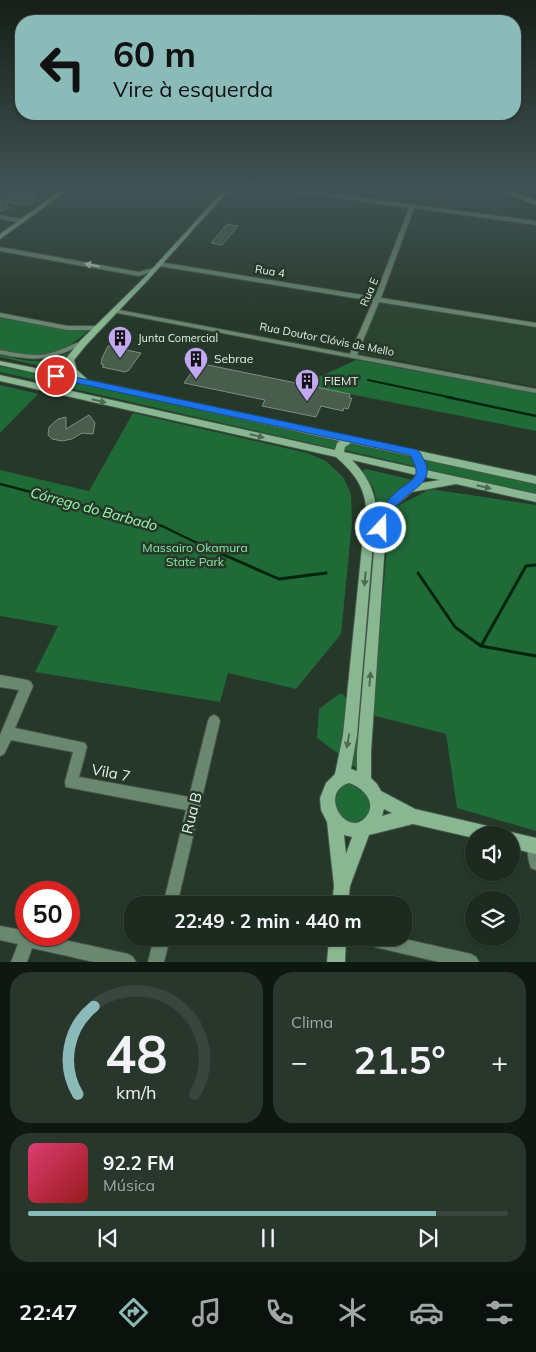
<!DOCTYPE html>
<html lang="pt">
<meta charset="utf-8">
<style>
:root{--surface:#1c2a1f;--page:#29362c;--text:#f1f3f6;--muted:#a0a7a4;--line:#3a463d;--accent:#8bbbb9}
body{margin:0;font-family:Mulish,sans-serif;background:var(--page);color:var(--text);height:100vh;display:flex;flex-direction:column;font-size:19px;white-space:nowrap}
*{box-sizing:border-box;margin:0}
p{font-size:16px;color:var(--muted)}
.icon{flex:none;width:28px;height:28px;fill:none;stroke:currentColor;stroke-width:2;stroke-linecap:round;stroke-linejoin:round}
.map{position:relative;height:962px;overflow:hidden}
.drawer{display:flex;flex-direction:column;gap:10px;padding:10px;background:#0f1711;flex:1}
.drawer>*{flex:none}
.banner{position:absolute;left:15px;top:15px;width:506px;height:105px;border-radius:20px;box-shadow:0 1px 4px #0004,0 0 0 1px var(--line);background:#8bbbb9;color:#111;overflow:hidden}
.buttons{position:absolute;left:465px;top:826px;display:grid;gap:10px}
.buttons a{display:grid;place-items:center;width:55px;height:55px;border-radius:50%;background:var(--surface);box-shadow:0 1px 4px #0004,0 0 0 1px var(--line);font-size:25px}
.speed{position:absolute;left:15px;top:881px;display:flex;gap:10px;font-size:25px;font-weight:700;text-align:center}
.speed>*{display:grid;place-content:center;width:65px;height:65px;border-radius:50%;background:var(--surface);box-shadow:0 1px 4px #0004,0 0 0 1px var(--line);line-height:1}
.speed .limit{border:8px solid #d22;background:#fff;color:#111}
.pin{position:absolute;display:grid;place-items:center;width:42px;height:42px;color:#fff;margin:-21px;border:2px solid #fff;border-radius:50%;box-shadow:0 1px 5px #0007}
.me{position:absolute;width:55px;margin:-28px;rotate:21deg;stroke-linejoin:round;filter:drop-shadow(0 0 4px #0008)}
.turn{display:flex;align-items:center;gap:18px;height:105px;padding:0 15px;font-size:22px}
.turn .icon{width:65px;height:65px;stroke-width:2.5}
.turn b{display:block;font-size:35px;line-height:42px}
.big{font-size:38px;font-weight:700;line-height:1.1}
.drawer .widget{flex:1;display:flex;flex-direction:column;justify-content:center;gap:8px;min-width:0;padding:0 18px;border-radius:20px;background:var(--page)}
.drawer .dial{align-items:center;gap:0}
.dial svg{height:130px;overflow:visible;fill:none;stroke:var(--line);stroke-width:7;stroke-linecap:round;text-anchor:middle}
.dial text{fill:var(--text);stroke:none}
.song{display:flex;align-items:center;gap:15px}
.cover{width:60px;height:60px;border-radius:8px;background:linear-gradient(135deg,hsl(340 70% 55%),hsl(0 70% 35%))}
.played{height:5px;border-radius:2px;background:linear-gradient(90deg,var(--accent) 85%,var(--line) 85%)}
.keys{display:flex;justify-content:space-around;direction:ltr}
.heat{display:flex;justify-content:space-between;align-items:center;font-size:28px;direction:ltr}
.drawer .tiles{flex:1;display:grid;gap:10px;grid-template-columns:1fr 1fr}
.widget:last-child{grid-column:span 2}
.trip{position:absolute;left:124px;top:896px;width:288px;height:50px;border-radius:20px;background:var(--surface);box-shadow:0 1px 4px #0004,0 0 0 1px var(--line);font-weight:700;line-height:50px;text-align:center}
.tab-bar{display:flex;height:80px;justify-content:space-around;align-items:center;background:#0b110c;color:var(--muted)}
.tab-bar .icon{width:35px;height:35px}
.tab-bar .active{color:var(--accent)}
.tab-bar b{font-size:22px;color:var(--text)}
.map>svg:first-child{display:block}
</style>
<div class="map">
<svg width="536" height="962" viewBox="0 0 536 962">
<rect width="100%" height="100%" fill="#263829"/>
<path fill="#2b4430" d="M380 299 536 326V387L359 353Z"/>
<path fill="#206a38" d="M0 318 65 329 88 331C76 343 49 359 31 357 21 356 10 353 0 351Z
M69 352 55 369 0 357V355C27 361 42 366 69 352Z
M356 360 536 393V431L294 383 321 376Z
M0 366 49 377 37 380 0 372Z
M56 378 339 440 336 449 44 382Z
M0 385 38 394 0 433Z
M133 413 307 453 326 461 343 477 351 494 352 523 341 634 296 689 228 673 220 702 35 672 58 626 0 616V470L89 491Z
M347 442 413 457 418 467 340 449Z
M425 459 536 484V493L425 469Z
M366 469 413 480 390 499 372 599H370L368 598 377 505 374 489 363 472 364 469Z
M430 489 536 505V831L457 808 446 734 372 715 388 536 394 508Z
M367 611H370L358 764 356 768 352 765 353 757Z
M339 694H343L347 700 340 755 317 738 319 709Z
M352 783 358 784 370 797C373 840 328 821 337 794 339 787 345 784 352 783Z"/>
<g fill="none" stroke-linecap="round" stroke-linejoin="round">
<path stroke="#00250c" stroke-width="2" d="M368 380 453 398"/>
<path stroke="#00250c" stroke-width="2.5" d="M447 397 536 416
M0 484 162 526 199 544"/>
<path stroke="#00250c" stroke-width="3" d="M197 543 279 579 326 573
M418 573 455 627 481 646 526 566 536 565
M481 646 536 656"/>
</g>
<path fill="#495d4d" stroke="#7a8f7e" d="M30 190 36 200 31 203 24 205 6 202 9 209 0 211V201L14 193Z
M227 224 238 226 222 245 211 243Z
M108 346 141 353 129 370 125 372 102 367 104 365 101 364 102 358Z
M198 363 350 394 349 398H352L348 409 344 408 343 411 321 406 316 417 262 406 265 400 184 383Z
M89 415 95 423 93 434 82 433 72 439 62 441 52 439 48 435 49 427 58 419 66 417V429Z"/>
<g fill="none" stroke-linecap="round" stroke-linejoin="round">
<defs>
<path id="street" d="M283 190H300L536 221V225L414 208 381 298 536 323V327L379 302 357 355 536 389V393L112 312V310L114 309 350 354 373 301 159 266 156 264 159 262 375 297 409 208Z
M0 215 23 219 26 221 23 223 0 219Z
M0 247 139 272 154 268 157 270 139 276 0 251Z
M0 313 67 326H98L101 328 98 330H67L0 317Z
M84 340 87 342 86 343C50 360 39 362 0 354V350C17 353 34 358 51 353 62 350 73 344 84 340Z
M0 675 27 680 31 682 33 686 15 728 85 743 87 747 79 777 189 797 208 721 210 717 214 715 218 717 220 721 177 905H163L186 810 66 787 65 782 73 752 11 740 4 754 0 756V735L19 690 0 687Z
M534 838 536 839V870L531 868C528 860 526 848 529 840Z
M0 926 26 931V935H42L128 954 133 957 136 962H94L32 948 27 962H11L18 944 0 940Z
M154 938H170L164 962H148Z
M368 938H400L471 954 476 957 479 962H439L375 947 370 944Z"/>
<path id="secondary" d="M62 190H68L0 239V234Z
M224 190H229L147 281 87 344 74 360 77 370 88 380 536 476V484L422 459 426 470 536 494V502L456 484 412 492 393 508 386 528 371 752V778L377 784 381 791 415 809 492 827 498 829 500 835H474V838L413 824 369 835 350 886 348 905H332L334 886 327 822 321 810 320 798 326 783 335 774 343 735 366 507C364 485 352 471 336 457L0 381V375L335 450 337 443 340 441 58 378 50 379 49 376 0 365V361L55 372 81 340 143 279ZM68 367 70 373 75 377 62 374ZM351 443 411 456 416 468 344 452 345 447ZM352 460 416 475C412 482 405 486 398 491 386 500 379 513 376 528L357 752V771L351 769 357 735 376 507C374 488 365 473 352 460ZM425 477 440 480 421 483ZM349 783C364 788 379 804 364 819 346 836 318 793 349 783ZM384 809 392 813 382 816ZM344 835 352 837 346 854Z
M498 190H506L536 201V205Z
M511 832 536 838V854L511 848V835H505Z
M329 938H346L345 962H327Z"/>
</defs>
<use href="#street" stroke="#455648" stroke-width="2"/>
<use href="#secondary" stroke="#455648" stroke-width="2"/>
<use href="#street" fill="#6a8770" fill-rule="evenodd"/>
<use href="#secondary" fill="#88b792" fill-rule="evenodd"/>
</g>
<defs><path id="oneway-solid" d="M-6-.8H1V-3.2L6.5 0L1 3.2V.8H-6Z" transform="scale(1.25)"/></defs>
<use fill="#c7d7ca" href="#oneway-solid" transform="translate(92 265) rotate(-169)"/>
<g fill="#4d6b53">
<use href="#oneway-solid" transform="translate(99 401) rotate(13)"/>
<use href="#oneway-solid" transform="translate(257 436) rotate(13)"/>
<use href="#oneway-solid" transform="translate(484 487) rotate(13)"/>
<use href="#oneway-solid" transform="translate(365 579) rotate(95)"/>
<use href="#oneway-solid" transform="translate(370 679) rotate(-85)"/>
<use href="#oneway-solid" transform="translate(348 741) rotate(100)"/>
</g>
<linearGradient id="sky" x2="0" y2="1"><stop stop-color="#151f17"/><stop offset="0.58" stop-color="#415354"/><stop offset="1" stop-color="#415354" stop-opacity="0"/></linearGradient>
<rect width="536" height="325" fill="url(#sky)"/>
<path fill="#1a73e8" stroke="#114b97" d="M56 373 414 449C420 450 421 455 424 460 436 482 411 489 399 503 391 511 391 522 386 531H377L375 528C378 511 388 498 401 488 405 485 411 482 414 478 419 471 414 462 410 455L53 378V374Z"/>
<defs>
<symbol id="building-pin" viewBox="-11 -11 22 30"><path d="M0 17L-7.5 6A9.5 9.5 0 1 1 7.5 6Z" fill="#c2a7f2" stroke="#263829"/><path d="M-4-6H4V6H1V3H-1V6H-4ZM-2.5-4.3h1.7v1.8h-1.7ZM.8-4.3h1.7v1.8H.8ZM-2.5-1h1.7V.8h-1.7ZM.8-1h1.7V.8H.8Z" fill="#111"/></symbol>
</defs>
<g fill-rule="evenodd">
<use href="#building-pin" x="106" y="324" width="28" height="38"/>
<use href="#building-pin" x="182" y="345" width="28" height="38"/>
<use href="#building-pin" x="293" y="367" width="28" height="38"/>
</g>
<g text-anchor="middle" stroke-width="5" stroke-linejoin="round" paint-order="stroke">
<g font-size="11" fill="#e6f2e8" stroke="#263829">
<text transform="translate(270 271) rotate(9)" y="4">Rua 4</text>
<text transform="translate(369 292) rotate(-67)" y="4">Rua E</text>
<text transform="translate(327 339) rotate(11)" y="4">Rua Doutor Clóvis de Mello</text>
</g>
<g font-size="11" fill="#e6f2e8" stroke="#263829" text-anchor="start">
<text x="138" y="342">Junta Comercial</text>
</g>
<g font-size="12" fill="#e6f2e8" stroke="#263829" text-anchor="start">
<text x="214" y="363">Sebrae</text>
<text x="324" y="385">FIEMT</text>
</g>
<g font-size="12" fill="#89eaa1" stroke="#263829">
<text x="195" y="552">Massairo Okamura<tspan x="195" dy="14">State Park</tspan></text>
</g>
<g font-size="14" font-style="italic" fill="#9cfdb3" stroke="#263829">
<text transform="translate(94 509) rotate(15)" y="5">Córrego do Barbado</text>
</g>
<g font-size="15" fill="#e6f2e8" stroke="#263829">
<text transform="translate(111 773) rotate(11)" y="5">Vila 7</text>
<text transform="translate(192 813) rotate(-76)" y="5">Rua B</text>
</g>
</g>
</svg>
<div class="buttons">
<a><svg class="icon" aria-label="sound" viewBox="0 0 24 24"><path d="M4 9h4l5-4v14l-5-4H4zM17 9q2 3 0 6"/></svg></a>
<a><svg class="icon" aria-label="layers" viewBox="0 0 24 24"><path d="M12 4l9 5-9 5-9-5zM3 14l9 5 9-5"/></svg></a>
</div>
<div class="speed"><div class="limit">50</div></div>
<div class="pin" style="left:56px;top:376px;background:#d93025"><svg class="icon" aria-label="arrive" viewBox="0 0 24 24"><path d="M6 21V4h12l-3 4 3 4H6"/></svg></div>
<svg class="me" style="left:381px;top:528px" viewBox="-20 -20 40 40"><circle r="17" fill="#1a73e8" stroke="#fff" stroke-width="3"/><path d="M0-11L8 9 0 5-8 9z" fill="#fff"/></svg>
<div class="trip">22:49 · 2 min · 440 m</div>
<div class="banner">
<div class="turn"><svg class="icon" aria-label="left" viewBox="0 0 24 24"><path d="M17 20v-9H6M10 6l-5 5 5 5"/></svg><div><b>60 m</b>Vire à esquerda</div></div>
</div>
</div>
<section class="drawer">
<div class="tiles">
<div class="widget dial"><svg viewBox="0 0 100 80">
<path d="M14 69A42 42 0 1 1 86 69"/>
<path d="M14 69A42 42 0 0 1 24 15" stroke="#8bbbb9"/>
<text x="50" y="56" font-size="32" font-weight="700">48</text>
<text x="50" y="72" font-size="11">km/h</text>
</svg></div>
<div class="widget"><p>Clima</p>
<div class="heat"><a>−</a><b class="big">21.5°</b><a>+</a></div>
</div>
<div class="widget">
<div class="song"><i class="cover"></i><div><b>92.2 FM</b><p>Música</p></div></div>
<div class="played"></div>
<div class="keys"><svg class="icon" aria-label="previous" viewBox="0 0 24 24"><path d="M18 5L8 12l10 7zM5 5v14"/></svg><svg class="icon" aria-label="pause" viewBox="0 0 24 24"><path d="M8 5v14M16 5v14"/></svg><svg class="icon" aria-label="next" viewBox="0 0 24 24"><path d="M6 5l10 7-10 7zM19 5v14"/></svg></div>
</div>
</div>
</section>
<nav class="tab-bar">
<b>22:47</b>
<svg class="icon active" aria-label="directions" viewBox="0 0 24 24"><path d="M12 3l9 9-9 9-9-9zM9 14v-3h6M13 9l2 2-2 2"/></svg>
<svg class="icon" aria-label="music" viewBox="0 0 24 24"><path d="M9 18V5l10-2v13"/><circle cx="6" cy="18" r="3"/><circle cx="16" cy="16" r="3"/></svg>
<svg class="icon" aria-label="phone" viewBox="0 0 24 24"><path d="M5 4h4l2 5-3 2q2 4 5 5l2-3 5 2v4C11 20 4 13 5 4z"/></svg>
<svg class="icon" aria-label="climate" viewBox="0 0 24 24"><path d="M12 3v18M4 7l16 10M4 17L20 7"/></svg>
<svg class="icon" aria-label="car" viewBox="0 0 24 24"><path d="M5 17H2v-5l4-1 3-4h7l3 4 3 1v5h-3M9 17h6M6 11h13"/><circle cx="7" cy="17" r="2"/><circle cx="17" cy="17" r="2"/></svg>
<svg class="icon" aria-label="filters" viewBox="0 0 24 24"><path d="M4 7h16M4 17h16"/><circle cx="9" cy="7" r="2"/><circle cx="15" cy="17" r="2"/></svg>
</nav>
